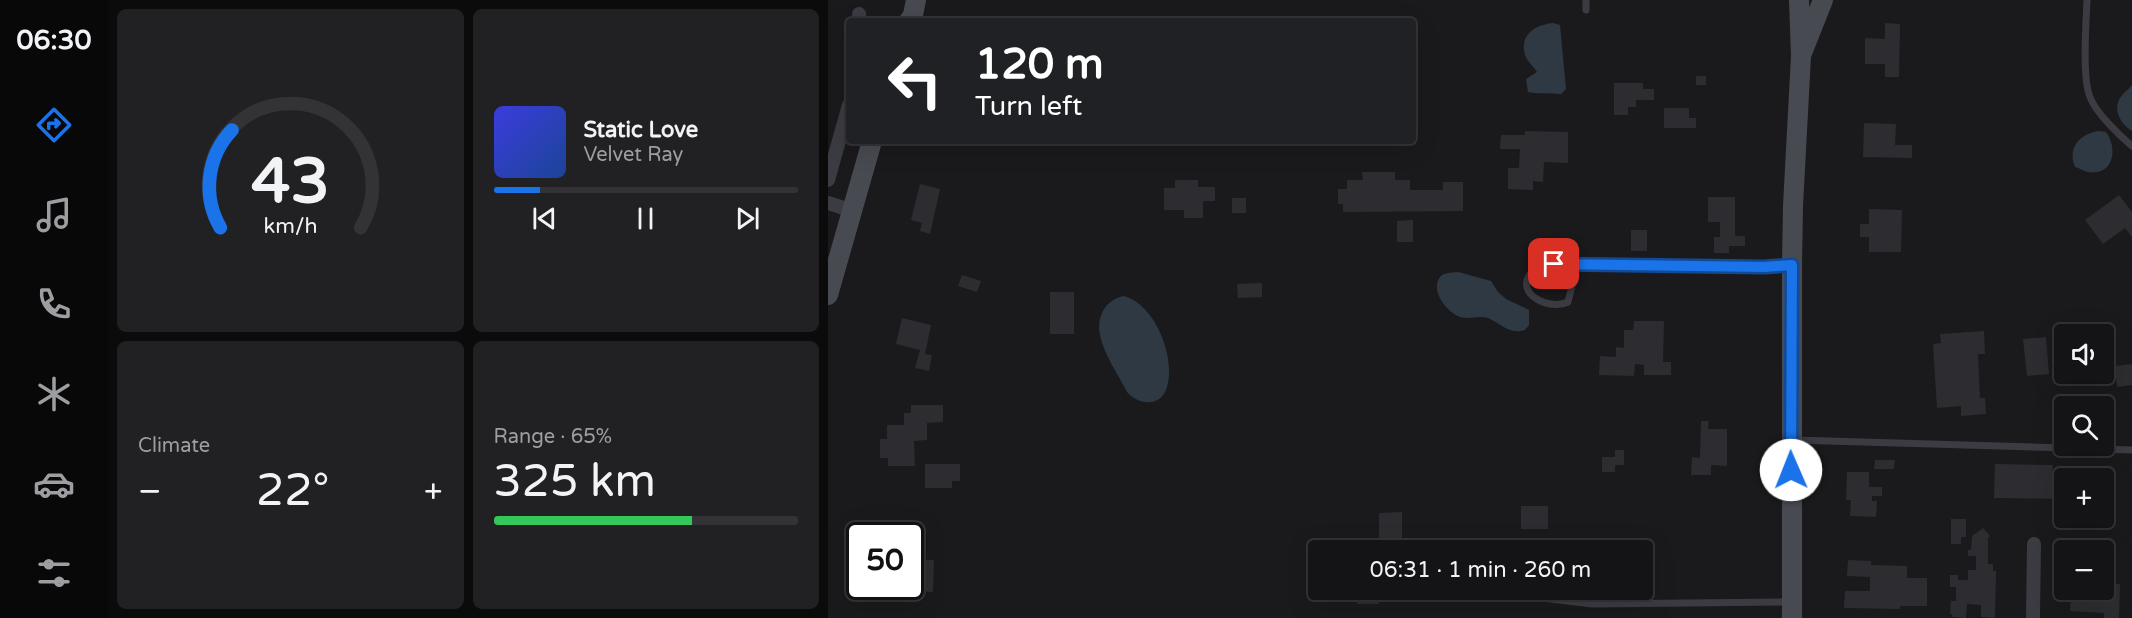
<!DOCTYPE html>
<meta charset="utf-8">
<style>
:root{--surface:#141416;--page:#212123;--text:#f1f3f6;--muted:#9d9ea1;--line:#333335;--accent:#1a73e8}
body{margin:0;font-family:"Varela Round",sans-serif;background:var(--page);color:var(--text);height:100vh;display:flex;flex-direction:column;font-size:22px;white-space:nowrap}
*{box-sizing:border-box;margin:0}
p{font-size:20px;color:var(--muted)}
.icon{flex:none;width:33px;height:33px;fill:none;stroke:currentColor;stroke-width:2;stroke-linecap:round;stroke-linejoin:round}
.map{position:relative;flex:1;overflow:hidden}
.details{display:flex;flex-direction:column;gap:9px;padding:9px;background:#0b0b0c;width:720px}
.details>*{flex:none}
.guide{position:absolute;left:18px;top:18px;width:570px;height:126px;border-radius:6px;box-shadow:0 6px 24px #0002,0 0 0 2px var(--line);background:#202124;color:#fff;overflow:hidden}
.buttons{position:absolute;left:1226px;top:324px;display:grid;gap:12px}
.buttons a{display:grid;place-items:center;width:60px;height:60px;border-radius:6px;background:var(--surface);box-shadow:0 6px 24px #0002,0 0 0 2px var(--line);font-size:30px}
.speed{position:absolute;left:18px;top:522px;display:flex;gap:12px;font-size:30px;font-weight:700;text-align:center}
.speed>*{display:grid;place-content:center;width:78px;height:78px;border-radius:50%;background:var(--surface);box-shadow:0 6px 24px #0002,0 0 0 2px var(--line);line-height:1}
.speed .limit{border:3px solid #111;border-radius:9px;background:#fff;color:#111}
.pin{position:absolute;display:grid;place-items:center;width:51px;height:51px;color:#fff;margin:-26px;border-radius:12px;box-shadow:0 3px 9px #0006}
.me{position:absolute;width:66px;margin:-33px;rotate:359deg;stroke-linejoin:round;filter:drop-shadow(0 0 4px #0008)}
.turn{display:flex;align-items:center;gap:21px;height:126px;padding:0 30px;font-size:27px}
.turn .icon{width:78px;height:78px;stroke-width:2.5}
.turn b{display:block;font-size:42px;line-height:51px}
.big{font-size:45px;font-weight:600;line-height:1.1}
.details .card{flex:1;display:flex;flex-direction:column;justify-content:center;gap:9px;min-width:0;padding:0 21px;border-radius:9px;background:var(--page)}
.details .dial{align-items:center;gap:0}
.dial svg{height:156px;overflow:visible;fill:none;stroke:var(--line);stroke-width:7;stroke-linecap:round;text-anchor:middle}
.dial text{fill:var(--text);stroke:none}
.song{display:flex;align-items:center;gap:18px}
.cover{width:72px;height:72px;border-radius:9px;background:linear-gradient(135deg,hsl(240 70% 55%),hsl(220 70% 35%))}
.played{height:6px;border-radius:3px;background:linear-gradient(90deg,var(--accent) 15%,var(--line) 15%)}
.keys{display:flex;justify-content:space-around;direction:ltr}
.heat{display:flex;justify-content:space-between;align-items:center;font-size:33px;direction:ltr}
.charge{height:9px;border-radius:4px;background:linear-gradient(90deg,#34c759 65%,var(--line) 0)}
.details .tiles{flex:1;display:grid;gap:9px;grid-template-columns:repeat(2,1fr)}
.trip{position:absolute;left:480px;top:540px;width:345px;height:60px;border-radius:6px;background:var(--surface);box-shadow:0 6px 24px #0002,0 0 0 2px var(--line);font-weight:600;line-height:60px;text-align:center}
main{display:flex;flex:1;min-height:0}
.menu{display:flex;flex-direction:column;width:108px;justify-content:space-around;align-items:center;background:#080809;color:var(--muted)}
.menu .icon{width:42px;height:42px}
.menu .on{color:var(--accent)}
.menu b{font-size:27px;color:var(--text)}
.map>svg:first-child{display:block}
</style>
<main>
<nav class="menu">
<b>06:30</b>
<svg class="icon on" aria-label="directions" viewBox="0 0 24 24"><path d="M12 3l9 9-9 9-9-9zM9 14v-3h6M13 9l2 2-2 2"/></svg>
<svg class="icon" aria-label="music" viewBox="0 0 24 24"><path d="M9 18V5l10-2v13"/><circle cx="6" cy="18" r="3"/><circle cx="16" cy="16" r="3"/></svg>
<svg class="icon" aria-label="phone" viewBox="0 0 24 24"><path d="M5 4h4l2 5-3 2q2 4 5 5l2-3 5 2v4C11 20 4 13 5 4z"/></svg>
<svg class="icon" aria-label="climate" viewBox="0 0 24 24"><path d="M12 3v18M4 7l16 10M4 17L20 7"/></svg>
<svg class="icon" aria-label="car" viewBox="0 0 24 24"><path d="M5 17H2v-5l4-1 3-4h7l3 4 3 1v5h-3M9 17h6M6 11h13"/><circle cx="7" cy="17" r="2"/><circle cx="17" cy="17" r="2"/></svg>
<svg class="icon" aria-label="filters" viewBox="0 0 24 24"><path d="M4 7h16M4 17h16"/><circle cx="9" cy="7" r="2"/><circle cx="15" cy="17" r="2"/></svg>
</nav>
<section class="details">
<div class="tiles">
<div class="card dial"><svg viewBox="0 0 100 80">
<path d="M14 69A42 42 0 1 1 86 69"/>
<path d="M14 69A42 42 0 0 1 20 19" stroke="#1a73e8"/>
<text x="50" y="56" font-size="32" font-weight="700">43</text>
<text x="50" y="72" font-size="11">km/h</text>
</svg></div>
<div class="card">
<div class="song"><i class="cover"></i><div><b>Static Love</b><p>Velvet Ray</p></div></div>
<div class="played"></div>
<div class="keys"><svg class="icon" aria-label="previous" viewBox="0 0 24 24"><path d="M18 5L8 12l10 7zM5 5v14"/></svg><svg class="icon" aria-label="pause" viewBox="0 0 24 24"><path d="M8 5v14M16 5v14"/></svg><svg class="icon" aria-label="next" viewBox="0 0 24 24"><path d="M6 5l10 7-10 7zM19 5v14"/></svg></div>
</div>
<div class="card"><p>Climate</p>
<div class="heat"><a>−</a><b class="big">22°</b><a>+</a></div>
</div>
<div class="card"><p>Range · 65%</p><b class="big">325 km</b><div class="charge"></div></div>
</div>
</section>
<div class="map">
<svg width="1304" height="618" viewBox="0 0 1304 618">
<rect width="100%" height="100%" fill="#1a1a1d"/>
<path fill="#2e3943" d="M725 23 732 25 738 89 733 94C723 93 708 94 700 92L698 79 709 72C706 67 699 61 697 55 691 34 708 25 725 23Z
M1304 85V131C1289 121 1283 105 1297 92 1299 90 1302 88 1304 85Z
M1270 131 1278 132C1290 148 1286 176 1260 172 1256 171 1251 168 1247 167 1239 148 1252 134 1270 131Z
M630 272 663 281 670 292 678 299 701 310V325L697 330C682 335 675 325 662 319 653 314 640 321 630 316 618 311 602 290 612 277 616 272 624 273 630 272Z
M296 296C327 304 348 357 339 387 333 408 310 405 299 392 290 374 276 355 272 335 268 317 278 299 296 296Z"/>
<path fill="#2d2d31" d="M1057 23 1072 24 1071 77H1057V64H1037V38L1057 39Z
M868 76H878V85H868Z
M786 83H815V89H826V100H808V107H800V115H786Z
M836 108H861V118H868V128H836Z
M1036 123 1068 124 1067 145H1084V158L1035 157Z
M697 131 740 132V163L716 162 715 182 705 181V190L680 189V168H691L692 149H672L673 135H697Z
M534 172H567V180H582V190H615V182H635V211L515 212V204H510V189H519V180H535Z
M347 180H370V187H387V201H375V218H356V210H336V188H347Z
M92 184 112 189 102 234 92 231 94 223 83 220Z
M1291 195 1304 212V237L1297 228 1275 244 1257 220Z
M880 197H907V236H917V246H901V253H886V237H892V222H880Z
M404 198H418V213H404Z
M1041 209 1074 210 1073 252H1041V237H1032V224H1041Z
M585 220V242H569V221Z
M803 230H819V251H803Z
M134 275 153 281 149 292 130 286Z
M434 283V297L410 298 409 284Z
M222 292H246V334H222Z
M74 318 103 325 97 354 104 355 101 371 87 368 92 350 68 344Z
M806 321H836L835 362H843V375H816V365L807 364 806 376 771 375 772 356 788 357V347L796 348V330H805Z
M1156 331 1157 354H1150L1152 398H1157L1158 414 1133 416V406L1109 408 1105 344 1113 343 1112 334Z
M1218 337 1221 374 1199 376 1195 339Z
M1304 364V385L1289 387 1287 366Z
M83 405H115V422L99 423V440L86 441 87 466H60V458H52V439H59V425H76V413H83Z
M873 421H881L880 429H899V466L883 465V475H863L864 457 872 458Z
M787 450H796V465H787V472H774V457H787Z
M1047 460H1067L1066 469H1046Z
M97 464H132V481H124V488H97Z
M1167 464 1225 465 1224 479H1236V499L1166 498Z
M1019 472H1041V487H1054V496H1044V501H1049L1048 517 1022 516 1023 500H1018Z
M693 506H720V529H693Z
M574 512V550H534V541H551V513Z
M1123 519H1138V537H1133V544H1123Z
M63 520 93 522 92 543 82 542V536H63Z
M1155 528 1162 536 1160 538V564H1165V571H1168L1167 618 1153 617V605L1139 604 1138 618 1124 617V614H1122L1123 601H1128V587H1122V575H1130V580H1140V570H1148V556H1140V550H1143L1144 536Z
M82 559 106 560 105 592 54 590V586H82Z
M1020 560 1043 561V565L1079 566V578H1099V606H1072V609L1016 608 1017 591H1042V577L1019 576Z
M1275 583 1292 584 1291 618H1276V613L1242 611 1243 590H1275Z
M529 590H551V604H529Z"/>
<g fill="none" stroke-linecap="round" stroke-linejoin="round">
<path stroke="#3b3b42" stroke-width="7" d="M1259 0C1258 23 1254 78 1262 97 1267 112 1292 136 1304 146
M758 10V0
M743 265 744 286 740 302C722 311 686 294 703 273 707 267 717 266 724 265 753 261 791 266 820 267 867 268 916 269 962 265
M966 440 1304 450
M591 593 698 596 764 604 961 602"/>
<path stroke="#3b3b42" stroke-width="14" d="M31 14 32 21
M0 180 21 105
M0 203 25 211
M1205 618 1206 544"/>
<path stroke="#484a52" stroke-width="20" d="M81 21 85 15 88 0
M974 53 995 0
M0 295 44 141
M964 618V265L965 206 973 56 971 0"/>
</g>
<g fill="none" stroke-linecap="round" stroke-linejoin="round">
<defs>
<path id="route" d="M726 264 936 267 964 265 963 470"/>
</defs>
<use href="#route" stroke="#114b97" stroke-width="15"/>
<use href="#route" stroke="#1a73e8" stroke-width="10"/>
</g>
</svg>
<div class="buttons">
<a><svg class="icon" aria-label="sound" viewBox="0 0 24 24"><path d="M4 9h4l5-4v14l-5-4H4zM17 9q2 3 0 6"/></svg></a>
<a><svg class="icon" aria-label="search" viewBox="0 0 24 24"><circle cx="10" cy="10" r="6"/><path d="M15 15l6 6"/></svg></a>
<a>+</a>
<a>−</a>
</div>
<div class="speed"><div class="limit">50</div></div>
<div class="pin" style="left:726px;top:264px;background:#d93025"><svg class="icon" aria-label="arrive" viewBox="0 0 24 24"><path d="M6 21V4h12l-3 4 3 4H6"/></svg></div>
<svg class="me" style="left:963px;top:470px" viewBox="-20 -20 40 40"><circle r="19" fill="#fff"/><path d="M0-13L10 11 0 6-10 11z" fill="#1a73e8"/></svg>
<div class="trip">06:31 · 1 min · 260 m</div>
<div class="guide">
<div class="turn"><svg class="icon" aria-label="left" viewBox="0 0 24 24"><path d="M17 20v-9H6M10 6l-5 5 5 5"/></svg><div><b>120 m</b>Turn left</div></div>
</div>
</div>
</main>
